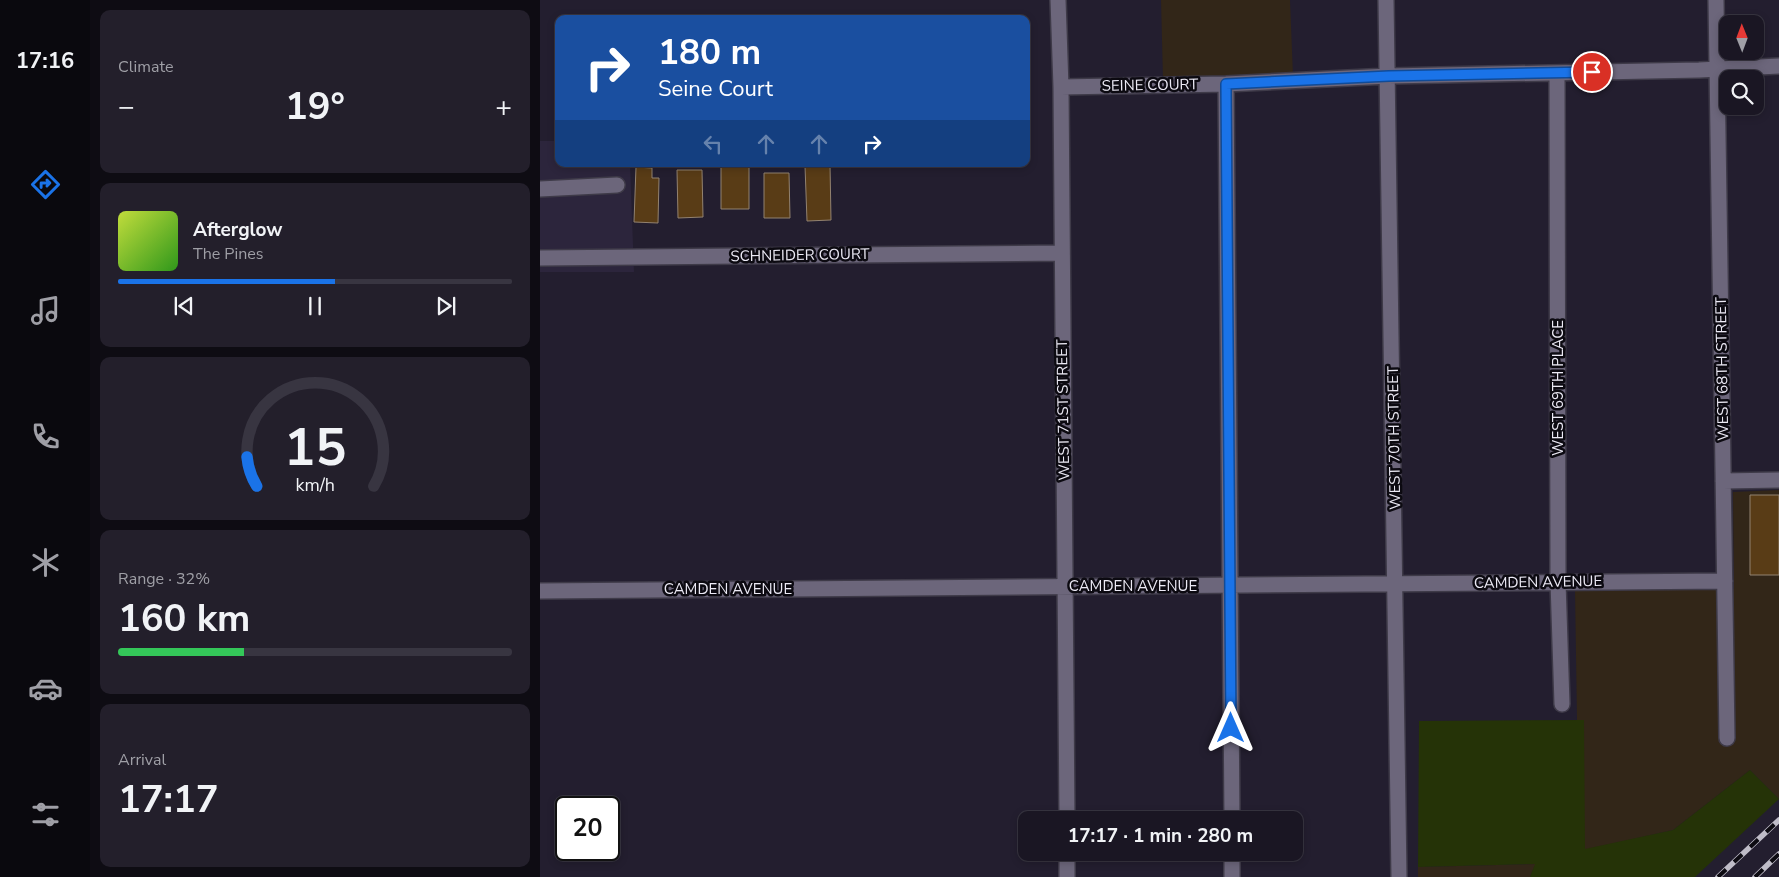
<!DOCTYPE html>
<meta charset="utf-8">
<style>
:root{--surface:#1a1623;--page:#231f2b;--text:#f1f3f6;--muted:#9f9fa6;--line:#383541;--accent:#1a73e8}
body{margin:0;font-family:"Nunito Sans",sans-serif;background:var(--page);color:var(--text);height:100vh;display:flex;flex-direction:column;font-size:19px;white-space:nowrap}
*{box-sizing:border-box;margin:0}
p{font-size:16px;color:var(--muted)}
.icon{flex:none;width:28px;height:28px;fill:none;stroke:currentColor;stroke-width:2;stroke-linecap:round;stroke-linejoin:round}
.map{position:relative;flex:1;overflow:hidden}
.panel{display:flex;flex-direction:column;gap:10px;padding:10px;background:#0e0c13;width:450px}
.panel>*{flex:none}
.top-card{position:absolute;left:15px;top:15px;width:475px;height:152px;border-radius:10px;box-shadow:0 2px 8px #0003,0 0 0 1px var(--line);background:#1a4fa0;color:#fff;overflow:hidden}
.needle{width:32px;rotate:359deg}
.tools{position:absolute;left:1179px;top:15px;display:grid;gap:10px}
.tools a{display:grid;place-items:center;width:45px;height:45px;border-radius:10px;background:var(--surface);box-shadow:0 2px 8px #0003,0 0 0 1px var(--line);font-size:25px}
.speed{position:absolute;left:15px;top:796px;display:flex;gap:10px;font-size:25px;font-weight:700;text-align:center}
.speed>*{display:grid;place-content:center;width:65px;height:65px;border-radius:50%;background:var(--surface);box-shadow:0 2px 8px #0003,0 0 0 1px var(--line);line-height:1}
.speed .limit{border:2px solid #111;border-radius:8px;background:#fff;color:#111}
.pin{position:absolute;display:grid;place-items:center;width:42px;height:42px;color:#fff;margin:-21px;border:2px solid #fff;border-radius:50%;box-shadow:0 1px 5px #0007}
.me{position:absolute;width:55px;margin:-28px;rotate:0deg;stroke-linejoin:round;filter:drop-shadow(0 0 4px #0008)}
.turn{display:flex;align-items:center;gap:18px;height:105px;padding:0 20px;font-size:22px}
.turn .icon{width:65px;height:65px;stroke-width:2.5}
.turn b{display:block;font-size:35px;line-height:42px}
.lanes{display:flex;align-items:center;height:48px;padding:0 20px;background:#0003;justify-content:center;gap:25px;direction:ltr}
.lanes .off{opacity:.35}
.big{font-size:38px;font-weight:700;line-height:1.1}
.panel .card{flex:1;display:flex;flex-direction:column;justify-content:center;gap:8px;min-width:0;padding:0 18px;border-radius:10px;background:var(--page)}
.panel .dial{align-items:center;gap:0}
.dial svg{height:130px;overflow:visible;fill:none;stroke:var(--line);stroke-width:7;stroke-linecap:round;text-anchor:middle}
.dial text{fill:var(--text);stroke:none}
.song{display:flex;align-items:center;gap:15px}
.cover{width:60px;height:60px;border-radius:8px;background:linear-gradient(135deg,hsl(70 70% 55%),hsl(110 70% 35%))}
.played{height:5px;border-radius:2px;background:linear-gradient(90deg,var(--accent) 55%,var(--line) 55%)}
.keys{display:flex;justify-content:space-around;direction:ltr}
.heat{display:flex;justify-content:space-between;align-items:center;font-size:28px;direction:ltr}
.charge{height:8px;border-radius:4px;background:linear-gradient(90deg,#34c759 32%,var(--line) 0)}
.trip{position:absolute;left:478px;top:811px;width:285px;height:50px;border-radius:10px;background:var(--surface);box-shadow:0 2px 8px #0003,0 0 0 1px var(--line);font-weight:700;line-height:50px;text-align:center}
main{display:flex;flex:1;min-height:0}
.tab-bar{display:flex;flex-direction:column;width:90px;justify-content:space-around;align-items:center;background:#0a090e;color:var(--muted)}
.tab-bar .icon{width:35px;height:35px}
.tab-bar .active{color:var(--accent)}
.tab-bar b{font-size:22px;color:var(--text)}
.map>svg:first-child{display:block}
</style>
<main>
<nav class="tab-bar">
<b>17:16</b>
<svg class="icon active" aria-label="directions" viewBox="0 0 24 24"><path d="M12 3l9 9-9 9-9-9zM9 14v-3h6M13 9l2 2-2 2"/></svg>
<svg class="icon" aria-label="music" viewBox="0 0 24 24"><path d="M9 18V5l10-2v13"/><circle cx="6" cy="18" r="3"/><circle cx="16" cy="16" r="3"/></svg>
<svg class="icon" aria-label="phone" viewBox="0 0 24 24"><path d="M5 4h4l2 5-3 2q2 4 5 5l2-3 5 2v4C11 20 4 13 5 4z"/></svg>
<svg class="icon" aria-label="climate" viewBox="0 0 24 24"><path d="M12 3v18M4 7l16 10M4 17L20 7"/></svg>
<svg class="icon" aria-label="car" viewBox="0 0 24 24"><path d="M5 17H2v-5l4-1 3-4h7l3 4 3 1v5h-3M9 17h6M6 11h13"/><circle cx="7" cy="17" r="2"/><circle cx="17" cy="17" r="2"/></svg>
<svg class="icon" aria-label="filters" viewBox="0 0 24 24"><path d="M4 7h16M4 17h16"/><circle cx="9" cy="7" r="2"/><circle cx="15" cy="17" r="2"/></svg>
</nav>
<section class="panel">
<div class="card"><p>Climate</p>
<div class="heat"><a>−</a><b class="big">19°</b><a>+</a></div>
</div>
<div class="card">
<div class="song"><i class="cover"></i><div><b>Afterglow</b><p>The Pines</p></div></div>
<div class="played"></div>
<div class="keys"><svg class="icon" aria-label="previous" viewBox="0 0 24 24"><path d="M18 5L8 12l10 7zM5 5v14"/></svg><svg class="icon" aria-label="pause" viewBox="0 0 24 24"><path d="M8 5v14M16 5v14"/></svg><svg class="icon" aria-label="next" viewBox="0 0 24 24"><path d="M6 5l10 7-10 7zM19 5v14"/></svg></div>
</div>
<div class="card dial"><svg viewBox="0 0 100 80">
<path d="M14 69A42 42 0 1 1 86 69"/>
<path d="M14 69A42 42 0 0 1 8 51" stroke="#1a73e8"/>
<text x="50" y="56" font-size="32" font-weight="700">15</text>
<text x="50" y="72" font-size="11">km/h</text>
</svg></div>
<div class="card"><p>Range · 32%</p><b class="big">160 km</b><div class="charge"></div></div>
<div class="card"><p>Arrival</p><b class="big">17:17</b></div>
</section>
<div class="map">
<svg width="1239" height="877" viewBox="0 0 1239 877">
<rect width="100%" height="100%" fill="#231e2f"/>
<path fill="#2c253c" d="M0 141H19V164H90L94 272H0Z"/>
<path fill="#322618" d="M621 0H750L753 76 623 80Z
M1239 490V799L1210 770 1133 830 1044 850V720H1037L1035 590 1194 589 1193 492Z
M996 864 990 877H878V867Z"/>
<path fill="#253307" d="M1044 720 1045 849 1133 830 1210 770 1239 799 1155 877H990L995 864 878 867 879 721Z"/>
<path fill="#593c16" stroke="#928270" d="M181 164H209V209H181Z
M290 165 291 220 267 221 265 166Z
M96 167 112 168V178H119L118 223 94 222Z
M137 170H162L163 217 138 218Z
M224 173H249L250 218H224Z
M1210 495H1239V575H1210Z"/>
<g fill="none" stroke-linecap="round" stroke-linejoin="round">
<defs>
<path id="minor" d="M518 0 521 87 527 820
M846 0 859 877
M1176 0 1187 738
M1017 73 1018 582 1022 704
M686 84 692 820
M521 87 686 84 849 76 1159 70 1239 66
M0 189 77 185
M0 258 521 253
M1183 481 1239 480
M0 591 1185 581
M527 852V877
M692 852V877"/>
</defs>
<use href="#minor" stroke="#3e3a48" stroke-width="18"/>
<use href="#minor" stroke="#6c667b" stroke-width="15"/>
<defs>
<path id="rail" d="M1178 877 1239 820
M1215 877 1239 854"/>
</defs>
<use href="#rail" stroke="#bfbcc8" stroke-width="5.5"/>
<use href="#rail" stroke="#0c0a11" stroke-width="4" stroke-dasharray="11" stroke-linecap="butt"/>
</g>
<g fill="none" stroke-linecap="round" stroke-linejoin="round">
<defs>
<path id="route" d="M691 728 686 84 849 76 1052 72"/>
</defs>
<use href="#route" stroke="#114b97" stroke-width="12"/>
<use href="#route" stroke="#1a73e8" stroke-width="9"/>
</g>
<g text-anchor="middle" stroke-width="5" stroke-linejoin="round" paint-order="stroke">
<g font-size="15" fill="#eceaf5" stroke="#0c0a11">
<text transform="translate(610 85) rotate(-1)" y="5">SEINE COURT</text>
<text transform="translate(260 255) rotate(-1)" y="5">SCHNEIDER COURT</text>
<text transform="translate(1182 369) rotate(-91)" y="5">WEST 68TH STREET</text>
<text transform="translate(1018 388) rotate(-90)" y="5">WEST 69TH PLACE</text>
<text transform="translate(523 410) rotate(-91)" y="5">WEST 71ST STREET</text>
<text transform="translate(854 438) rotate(-91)" y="5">WEST 70TH STREET</text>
<text transform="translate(998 582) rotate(-1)" y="5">CAMDEN AVENUE</text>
<text x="593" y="591">CAMDEN AVENUE</text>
<text x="188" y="594">CAMDEN AVENUE</text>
</g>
</g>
</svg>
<div class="tools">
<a><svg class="needle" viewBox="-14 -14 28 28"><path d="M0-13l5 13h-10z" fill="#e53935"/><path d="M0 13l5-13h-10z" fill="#9f9fa6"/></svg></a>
<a><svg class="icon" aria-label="search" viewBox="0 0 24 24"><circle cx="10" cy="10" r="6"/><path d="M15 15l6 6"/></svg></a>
</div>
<div class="speed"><div class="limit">20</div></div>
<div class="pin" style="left:1052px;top:72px;background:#d93025"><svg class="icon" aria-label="arrive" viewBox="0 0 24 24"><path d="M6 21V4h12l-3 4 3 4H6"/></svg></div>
<svg class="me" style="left:691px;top:728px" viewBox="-20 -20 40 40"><path d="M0-17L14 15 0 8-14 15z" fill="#1a73e8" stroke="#fff" stroke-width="4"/></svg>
<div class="trip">17:17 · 1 min · 280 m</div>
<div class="top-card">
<div class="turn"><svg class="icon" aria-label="right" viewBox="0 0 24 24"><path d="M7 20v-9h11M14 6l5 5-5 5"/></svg><div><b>180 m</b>Seine Court</div></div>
<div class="lanes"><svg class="icon off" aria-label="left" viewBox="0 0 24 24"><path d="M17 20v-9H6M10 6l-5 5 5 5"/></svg><svg class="icon off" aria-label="ahead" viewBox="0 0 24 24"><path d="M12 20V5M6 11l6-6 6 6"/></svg><svg class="icon off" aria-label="ahead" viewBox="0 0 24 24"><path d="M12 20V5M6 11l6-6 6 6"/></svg><svg class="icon" aria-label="right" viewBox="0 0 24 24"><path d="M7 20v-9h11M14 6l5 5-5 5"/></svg></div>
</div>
</div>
</main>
